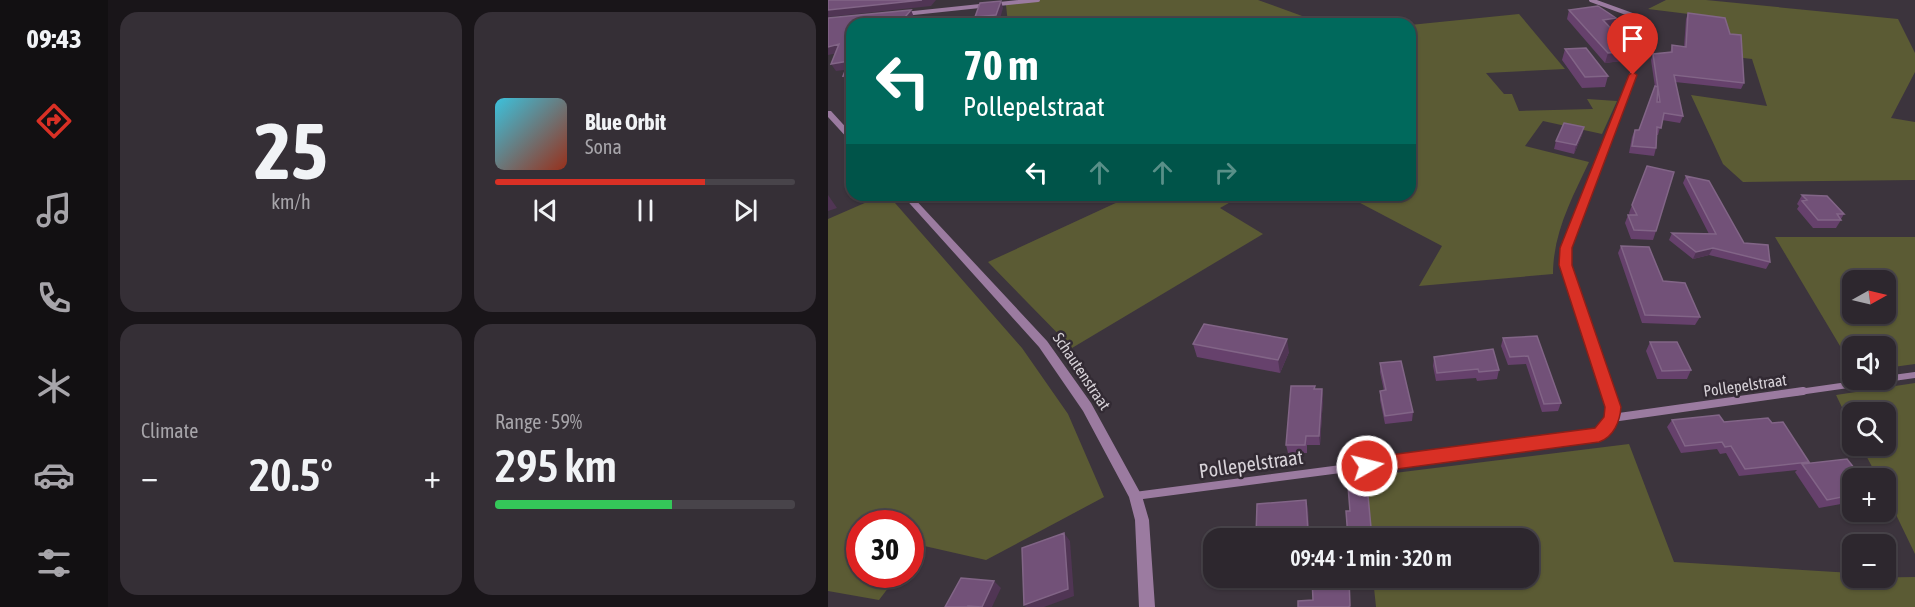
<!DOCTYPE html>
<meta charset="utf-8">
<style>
:root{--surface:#2d272e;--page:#352f36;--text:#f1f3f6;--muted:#a7a5aa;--line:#48444a;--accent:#d93025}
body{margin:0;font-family:"Asap Condensed",sans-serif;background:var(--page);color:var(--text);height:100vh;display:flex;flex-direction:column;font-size:22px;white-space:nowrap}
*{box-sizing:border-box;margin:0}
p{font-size:20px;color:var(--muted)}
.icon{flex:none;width:33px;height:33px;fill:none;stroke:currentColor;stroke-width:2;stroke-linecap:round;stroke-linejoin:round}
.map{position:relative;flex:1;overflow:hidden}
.sheet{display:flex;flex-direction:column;gap:12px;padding:12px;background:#191519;width:720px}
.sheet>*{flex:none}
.hud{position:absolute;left:18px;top:18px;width:570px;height:183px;border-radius:18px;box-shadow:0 2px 4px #0004,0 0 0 2px var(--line);background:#00695c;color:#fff;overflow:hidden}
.needle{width:39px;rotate:82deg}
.fabs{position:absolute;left:1014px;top:270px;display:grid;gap:12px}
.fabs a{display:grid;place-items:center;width:54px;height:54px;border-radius:12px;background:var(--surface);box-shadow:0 2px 4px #0004,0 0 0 2px var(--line);font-size:30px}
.speed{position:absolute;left:18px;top:510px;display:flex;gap:12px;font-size:30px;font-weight:700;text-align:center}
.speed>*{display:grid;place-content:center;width:78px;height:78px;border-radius:50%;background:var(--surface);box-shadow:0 2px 4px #0004,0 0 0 2px var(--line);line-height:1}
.speed .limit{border:9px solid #d22;background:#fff;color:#111}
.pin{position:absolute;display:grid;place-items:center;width:51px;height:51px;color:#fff;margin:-62px -26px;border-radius:50% 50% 50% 0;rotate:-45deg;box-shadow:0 0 6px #0007}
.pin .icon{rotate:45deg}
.me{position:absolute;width:66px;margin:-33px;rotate:82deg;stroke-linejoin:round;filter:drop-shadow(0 0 4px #0008)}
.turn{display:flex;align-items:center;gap:21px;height:126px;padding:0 18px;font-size:27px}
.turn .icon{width:78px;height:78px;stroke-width:2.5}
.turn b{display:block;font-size:42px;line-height:51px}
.lanes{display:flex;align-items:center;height:57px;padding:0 18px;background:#0003;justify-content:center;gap:30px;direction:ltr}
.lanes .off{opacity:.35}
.big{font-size:45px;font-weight:600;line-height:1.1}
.sheet .tile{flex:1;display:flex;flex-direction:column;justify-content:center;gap:9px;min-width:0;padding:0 21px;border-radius:18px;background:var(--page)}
.sheet .dial{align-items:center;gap:0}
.dial b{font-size:78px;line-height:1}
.song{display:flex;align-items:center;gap:18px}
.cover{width:72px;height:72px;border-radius:9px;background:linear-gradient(135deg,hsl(190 70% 55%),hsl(10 70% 35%))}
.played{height:6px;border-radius:3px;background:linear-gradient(90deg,var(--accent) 70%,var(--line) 70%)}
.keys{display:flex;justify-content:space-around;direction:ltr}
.heat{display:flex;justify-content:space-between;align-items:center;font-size:33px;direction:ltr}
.charge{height:9px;border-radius:4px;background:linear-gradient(90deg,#34c759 59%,var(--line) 0)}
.sheet .tiles{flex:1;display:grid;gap:12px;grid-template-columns:repeat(2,1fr)}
.trip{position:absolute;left:375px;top:528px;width:336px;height:60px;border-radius:18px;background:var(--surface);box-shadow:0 2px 4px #0004,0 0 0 2px var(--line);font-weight:600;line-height:60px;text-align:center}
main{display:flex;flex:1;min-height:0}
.dock{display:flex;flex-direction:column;width:108px;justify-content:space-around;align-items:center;background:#121012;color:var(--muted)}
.dock .icon{width:42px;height:42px}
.dock .selected{color:var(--accent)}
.dock b{font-size:27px;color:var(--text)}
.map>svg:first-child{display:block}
</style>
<main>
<nav class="dock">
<b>09:43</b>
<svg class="icon selected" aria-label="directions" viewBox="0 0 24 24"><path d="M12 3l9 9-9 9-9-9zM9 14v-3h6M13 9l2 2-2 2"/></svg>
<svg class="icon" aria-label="music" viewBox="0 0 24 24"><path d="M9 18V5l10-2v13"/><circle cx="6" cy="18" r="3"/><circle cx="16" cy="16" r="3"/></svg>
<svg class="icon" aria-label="phone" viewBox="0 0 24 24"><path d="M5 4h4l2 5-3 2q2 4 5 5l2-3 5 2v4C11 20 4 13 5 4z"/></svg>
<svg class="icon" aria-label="climate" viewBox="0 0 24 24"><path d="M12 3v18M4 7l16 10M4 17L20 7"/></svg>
<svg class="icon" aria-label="car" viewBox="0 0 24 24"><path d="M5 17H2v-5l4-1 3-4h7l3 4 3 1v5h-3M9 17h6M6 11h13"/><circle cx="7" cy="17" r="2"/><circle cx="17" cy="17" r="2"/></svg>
<svg class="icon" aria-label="filters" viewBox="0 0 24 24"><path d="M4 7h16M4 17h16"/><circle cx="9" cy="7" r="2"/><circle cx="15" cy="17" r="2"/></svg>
</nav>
<section class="sheet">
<div class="tiles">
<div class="tile dial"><b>25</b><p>km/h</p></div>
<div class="tile">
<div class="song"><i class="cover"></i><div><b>Blue Orbit</b><p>Sona</p></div></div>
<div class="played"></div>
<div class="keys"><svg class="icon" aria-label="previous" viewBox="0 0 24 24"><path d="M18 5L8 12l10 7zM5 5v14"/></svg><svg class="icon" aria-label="pause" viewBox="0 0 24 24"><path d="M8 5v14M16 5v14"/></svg><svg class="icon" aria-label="next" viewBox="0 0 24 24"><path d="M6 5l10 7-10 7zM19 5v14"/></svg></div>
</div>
<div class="tile"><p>Climate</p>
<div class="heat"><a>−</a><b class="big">20.5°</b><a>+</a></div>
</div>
<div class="tile"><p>Range · 59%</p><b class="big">295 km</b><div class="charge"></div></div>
</div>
</section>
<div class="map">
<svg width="1087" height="607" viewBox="0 0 1087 607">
<rect width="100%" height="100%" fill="#3c343d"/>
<path fill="#5b5b34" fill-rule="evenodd" d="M197 0H430L496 24H180L178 5Z
M838 0H878L1070 19 1087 53V72L1063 118 1087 122V180L915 182 895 164 863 95 939 106 924 59 907 57 893 18 820 9Z
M691 14 737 69 658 73 676 94H684L691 111 765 109 759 99 789 101 774 134 715 121 697 146 761 162C744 198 725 233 725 274L591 286 614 246 517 195H582V25Z
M55 195H60L194 348 240 414 276 497 158 560 92 545 83 558 82 524H32V574L70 575 51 600 0 591V219Z
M305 195H415L392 208 435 234 244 348 160 262Z
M947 237H1087V364L1058 368V346H1024V366ZM1024 280H1058V314H1024Z
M1087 383V554L1058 494V478H1050L1033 446H1058V412H1024V428L1008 395Z
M801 444 846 562 1024 573V578L1087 577V607H548L545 578H700V538H541L534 477Z"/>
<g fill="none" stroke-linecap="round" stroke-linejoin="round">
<path stroke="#9b7ba0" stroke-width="4" d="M763 0 804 15 817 40 794 99
M76 14 210 0"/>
<path stroke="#9b7ba0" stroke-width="4.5" d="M746 227 795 98"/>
<path stroke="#9b7ba0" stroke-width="6" d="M747 226 738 248V265L780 393
M1058 379 1087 375
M964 393 1055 380"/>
<path stroke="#9b7ba0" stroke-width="8" d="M784 418 975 391
M307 496 772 435 784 411 780 391"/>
<path fill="#9b7ba0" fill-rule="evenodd" d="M0 111H3L24 134V140H21L0 117Z
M74 195H83L219 341 263 403 314 496 321 520 327 607H311L307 520 301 497 255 411 211 347Z"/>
</g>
<path fill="#66416c" d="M741 10 786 27 782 28 801 60 777 63 739 19Z
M860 13 916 83 913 89 847 82 855 116 852 123 834 120 830 135H829L828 148 826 156 801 153 804 137 807 130H811L827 87 823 60 825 54 842 53 844 45 856 47 858 19Z
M737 49 780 76 777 87 754 88 734 60Z
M756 127 754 135 746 154 726 149 728 141Z
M858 176 916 243 942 262 938 269 881 255 865 259 841 240 844 233 881 234 855 183Z
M974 195 1016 214 1013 219V220L1008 228H985L969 209 971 206 969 204Z
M804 205 828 231 825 240 803 239 797 223 800 215H802L801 213Z
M793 246 872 317 867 325 814 323 790 253Z
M709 336 733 403 730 411 714 412 698 364 680 365 673 346 675 338Z
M822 342 863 370 859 379H829L818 351Z
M365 344 461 352 452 373 369 357Z
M606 357 671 370 669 379 649 381 648 378 608 381 605 366Z
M552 363 585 412 584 421 557 424 552 400V391H556L552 372Z
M487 389H494L495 398 492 445H479V453H460L458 445Z
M844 420 944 423 981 462 980 463 1024 478V502L991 508 967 472 969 470 911 476 898 453 892 454 889 449 853 453 839 427Z
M480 508 481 538H429L428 536Z"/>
<path fill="#503554" d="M94 0H108L103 6 0 17V10Z
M173 1 175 8 171 22 150 24 147 17Z
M83 10 86 17 80 24H71Z
M788 18 786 27 772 29 775 20Z
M11 44 15 52 0 55V47Z
M804 51 801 60 777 63 780 53Z
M21 61 24 69 8 71 3 64Z
M24 75V83L19 84 15 76Z
M756 127 754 135 746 154 748 145Z
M0 195 9 208 0 211Z
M885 248 881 255 865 259 868 252Z
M459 339 461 352 452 373 450 360Z
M494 389 495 398 492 445 491 436Z
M478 500 480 508 481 538 480 531Z
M236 533 242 541 246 596 216 607H198L196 605Z
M166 581 173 588 164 607H154Z"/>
<path fill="#725178" stroke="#826587" stroke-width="1.5" d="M0 0H94L0 10Z
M173 1 168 15 147 17 152 3Z
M770 6 788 18 775 20 804 51 780 53 741 10Z
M83 10 71 24H24V75L15 76 21 61 3 64 11 44 0 47V18Z
M860 13 897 18 902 34 913 35 916 83 846 75 855 116 836 113 833 128 829 127 828 148 804 146 807 130H811L827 86 830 87 829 102H832L825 54 844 52V45L858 47Z
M758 48 780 76 757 77 737 49Z
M24 76V88L22 89Z
M736 123 756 127 748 145 728 141Z
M819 166 846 172 828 231 806 230 800 215H809L804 205Z
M858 176 881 181 916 243 940 245 942 262 885 248 868 252 844 233 888 234Z
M974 195 999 196 1016 214H1009L1013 220H990L974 201 979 200Z
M793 246 821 247 835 281 857 283 872 317 817 315Z
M376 324 459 339 450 360 365 344Z
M709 336 733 403 716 404 700 356 682 357 675 338Z
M822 342H849L863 370 834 371Z
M665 349 671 370 651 372 650 369 609 373 606 357Z
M573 361 585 412 557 416 552 391 558 390 552 363Z
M463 386H487L486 389H494L491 436H478L477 445H458Z
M891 415 896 422 940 418 944 423 955 422 981 462 917 469 903 446 897 447 894 442 857 446 844 420Z
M1019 459 1034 478H1024V495L999 500 974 464Z
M539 485 544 538H520L518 511H522L520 486Z
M478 500 480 531 428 536 429 504Z
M236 533 240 589 196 605 194 548Z
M133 578 166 581 154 607 140 606V607H117Z
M484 578H521L522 606 520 607H470V601L485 600Z"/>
<path fill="#d93025" stroke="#8d1f18" stroke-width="1.5" d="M805 72 809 75 744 248V265L793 407C792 421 786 437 771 442L539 473 533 471 531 466 533 460 539 458 767 428 776 417 777 407 731 265 732 248 801 75Z"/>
<g text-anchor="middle" stroke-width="5" stroke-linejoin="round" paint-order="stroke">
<g font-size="16" fill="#d7d2d8" stroke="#322a33">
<text transform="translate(254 371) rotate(56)" y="6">Schautenstraat</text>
<text transform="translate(917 385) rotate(-8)" y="6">Pollepelstraat</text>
</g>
<g font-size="20" fill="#d7d2d8" stroke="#322a33">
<text transform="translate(423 464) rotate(-8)" y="7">Pollepelstraat</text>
</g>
</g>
</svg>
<div class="fabs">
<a><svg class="needle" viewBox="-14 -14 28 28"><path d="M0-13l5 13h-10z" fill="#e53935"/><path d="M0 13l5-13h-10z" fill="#a7a5aa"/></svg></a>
<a><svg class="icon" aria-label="sound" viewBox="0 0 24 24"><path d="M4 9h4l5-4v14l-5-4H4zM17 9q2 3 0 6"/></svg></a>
<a><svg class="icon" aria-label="search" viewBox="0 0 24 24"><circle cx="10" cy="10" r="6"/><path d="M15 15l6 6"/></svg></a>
<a>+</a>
<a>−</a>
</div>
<div class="speed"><div class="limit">30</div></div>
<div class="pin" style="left:805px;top:75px;background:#d93025"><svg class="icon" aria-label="arrive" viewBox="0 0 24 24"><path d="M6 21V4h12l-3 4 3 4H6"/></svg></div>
<svg class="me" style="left:539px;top:466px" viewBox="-20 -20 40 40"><circle r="17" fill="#d93025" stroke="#fff" stroke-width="3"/><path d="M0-11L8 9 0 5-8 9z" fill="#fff"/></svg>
<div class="trip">09:44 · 1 min · 320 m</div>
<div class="hud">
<div class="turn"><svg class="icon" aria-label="left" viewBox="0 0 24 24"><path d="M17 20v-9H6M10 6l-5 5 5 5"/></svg><div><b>70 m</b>Pollepelstraat</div></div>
<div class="lanes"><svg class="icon" aria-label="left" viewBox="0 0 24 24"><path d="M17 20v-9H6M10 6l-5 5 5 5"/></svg><svg class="icon off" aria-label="ahead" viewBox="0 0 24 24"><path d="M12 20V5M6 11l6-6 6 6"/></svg><svg class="icon off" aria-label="ahead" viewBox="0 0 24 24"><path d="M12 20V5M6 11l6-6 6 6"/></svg><svg class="icon off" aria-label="right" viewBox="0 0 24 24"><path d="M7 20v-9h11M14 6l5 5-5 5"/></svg></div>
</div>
</div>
</main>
